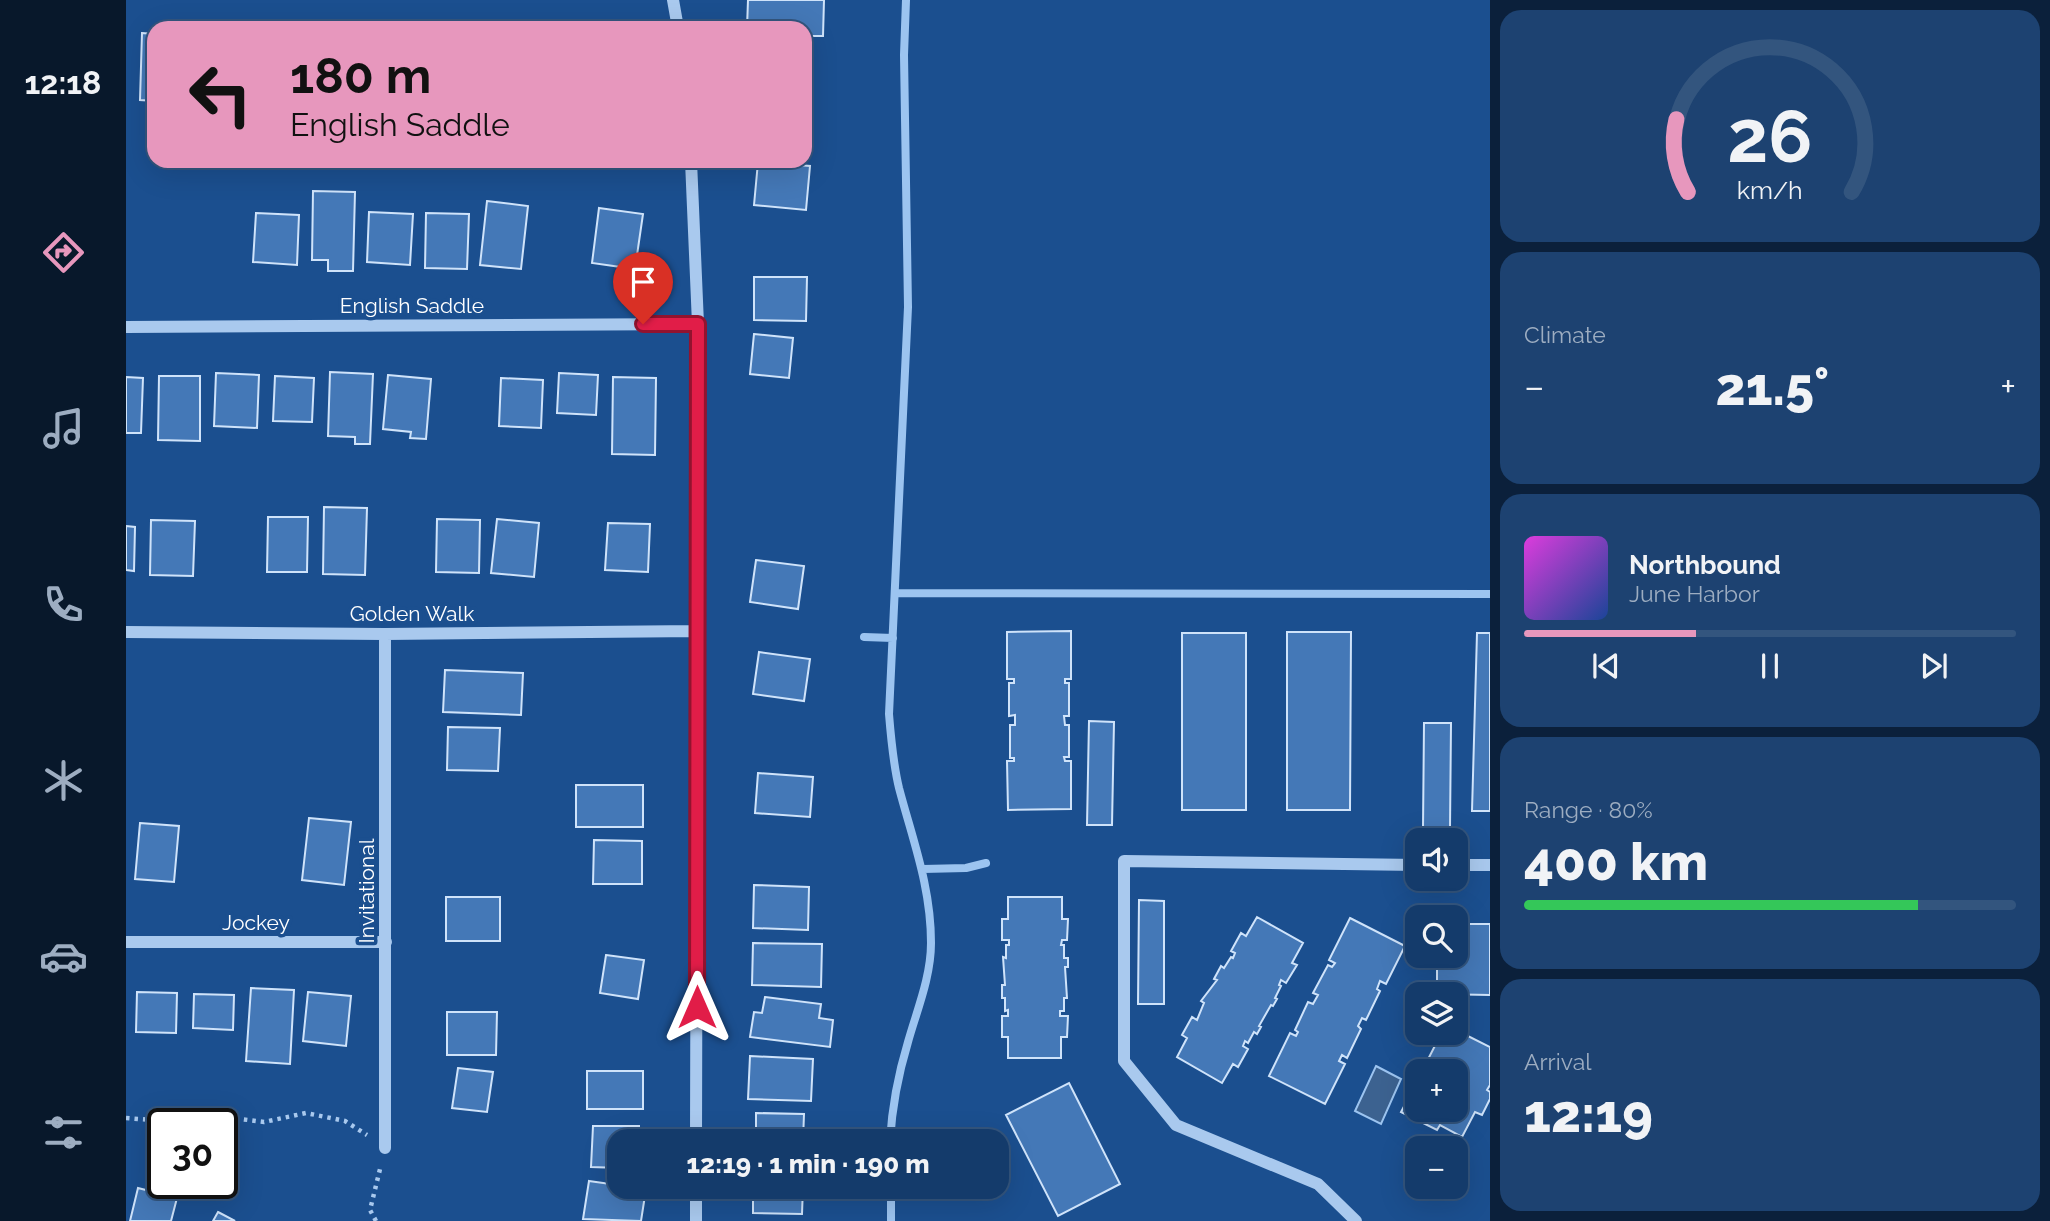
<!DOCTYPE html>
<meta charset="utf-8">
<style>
:root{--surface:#143b6b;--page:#1d4271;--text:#f1f3f6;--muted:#9dadc1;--line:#33557e;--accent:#e797bd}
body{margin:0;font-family:Raleway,sans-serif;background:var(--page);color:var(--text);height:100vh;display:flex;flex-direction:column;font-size:26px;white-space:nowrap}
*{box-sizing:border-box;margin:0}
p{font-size:23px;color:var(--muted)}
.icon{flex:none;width:38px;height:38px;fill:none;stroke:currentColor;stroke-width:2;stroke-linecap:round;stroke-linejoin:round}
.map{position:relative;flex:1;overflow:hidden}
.side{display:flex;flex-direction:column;gap:10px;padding:10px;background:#0b203b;width:560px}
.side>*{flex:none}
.hud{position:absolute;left:21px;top:21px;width:665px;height:147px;border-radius:21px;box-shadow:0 7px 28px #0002,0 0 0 2px var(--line);background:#e797bd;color:#111;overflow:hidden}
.fabs{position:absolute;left:1279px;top:828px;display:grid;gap:14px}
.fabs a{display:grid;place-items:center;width:63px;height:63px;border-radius:14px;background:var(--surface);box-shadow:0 7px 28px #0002,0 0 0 2px var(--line);font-size:35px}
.speed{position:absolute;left:21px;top:1108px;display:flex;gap:14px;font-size:35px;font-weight:700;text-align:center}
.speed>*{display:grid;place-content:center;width:91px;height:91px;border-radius:50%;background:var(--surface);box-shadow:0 7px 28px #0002,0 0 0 2px var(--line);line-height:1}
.speed .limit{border:4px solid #111;border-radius:10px;background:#fff;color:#111}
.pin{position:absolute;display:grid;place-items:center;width:60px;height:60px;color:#fff;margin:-72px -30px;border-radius:50% 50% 50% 0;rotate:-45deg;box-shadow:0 0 7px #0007}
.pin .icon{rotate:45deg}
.me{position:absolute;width:77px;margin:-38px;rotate:0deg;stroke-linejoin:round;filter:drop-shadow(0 0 5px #0008)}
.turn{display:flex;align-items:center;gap:24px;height:147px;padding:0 28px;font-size:32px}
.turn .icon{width:91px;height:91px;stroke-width:2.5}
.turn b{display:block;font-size:49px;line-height:60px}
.big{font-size:52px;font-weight:800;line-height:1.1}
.side .tile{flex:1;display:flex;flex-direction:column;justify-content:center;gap:10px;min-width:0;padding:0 24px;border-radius:21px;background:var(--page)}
.side .dial{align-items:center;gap:0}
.dial svg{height:182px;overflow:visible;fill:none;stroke:var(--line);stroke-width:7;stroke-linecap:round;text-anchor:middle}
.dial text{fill:var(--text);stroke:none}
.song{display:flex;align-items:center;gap:21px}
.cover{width:84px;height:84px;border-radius:10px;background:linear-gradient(135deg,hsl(300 70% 55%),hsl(220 70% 35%))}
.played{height:7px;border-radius:4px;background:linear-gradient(90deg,var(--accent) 35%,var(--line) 35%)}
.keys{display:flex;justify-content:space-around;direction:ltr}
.heat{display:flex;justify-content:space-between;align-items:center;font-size:38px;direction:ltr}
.charge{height:10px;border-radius:5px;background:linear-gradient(90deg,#34c759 80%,var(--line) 0)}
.trip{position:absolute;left:481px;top:1129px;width:402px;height:70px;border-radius:21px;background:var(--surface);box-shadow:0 7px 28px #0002,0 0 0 2px var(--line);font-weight:800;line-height:70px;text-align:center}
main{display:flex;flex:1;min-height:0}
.dock{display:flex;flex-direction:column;width:126px;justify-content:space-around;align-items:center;background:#08182b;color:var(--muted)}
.dock .icon{width:49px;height:49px}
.dock .active{color:var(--accent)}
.dock b{font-size:32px;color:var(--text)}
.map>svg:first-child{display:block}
</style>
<main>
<nav class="dock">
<b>12:18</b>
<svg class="icon active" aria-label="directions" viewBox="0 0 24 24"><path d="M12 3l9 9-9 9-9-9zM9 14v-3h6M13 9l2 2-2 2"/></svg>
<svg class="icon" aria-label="music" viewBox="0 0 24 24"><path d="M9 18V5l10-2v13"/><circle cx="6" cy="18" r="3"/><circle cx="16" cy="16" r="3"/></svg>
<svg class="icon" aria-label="phone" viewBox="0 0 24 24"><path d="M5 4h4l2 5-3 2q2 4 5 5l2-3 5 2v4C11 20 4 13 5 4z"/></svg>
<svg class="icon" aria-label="climate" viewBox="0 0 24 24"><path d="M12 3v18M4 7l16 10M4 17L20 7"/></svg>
<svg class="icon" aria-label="car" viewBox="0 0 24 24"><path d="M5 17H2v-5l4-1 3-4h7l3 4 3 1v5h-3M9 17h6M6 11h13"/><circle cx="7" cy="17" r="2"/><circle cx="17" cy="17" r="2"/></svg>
<svg class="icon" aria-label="filters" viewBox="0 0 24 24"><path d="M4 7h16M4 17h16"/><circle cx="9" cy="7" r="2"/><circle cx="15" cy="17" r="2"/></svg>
</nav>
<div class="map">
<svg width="1364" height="1221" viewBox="0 0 1364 1221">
<rect width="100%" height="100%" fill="#1b4f8f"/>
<path fill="#3c6290" stroke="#9cc4f0" stroke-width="2" d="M1250 1066 1275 1079 1255 1124 1229 1111Z"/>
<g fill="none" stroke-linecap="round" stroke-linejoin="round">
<path stroke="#9cc4f0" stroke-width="8" d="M769 593 1364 594
M738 637 767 638
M797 869 840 868 860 863
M764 1141C766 1107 772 1075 782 1042 791 1010 805 977 805 943 805 887 787 841 773 788 767 763 765 739 763 714L782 307 778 55 780 0
M765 1186V1221"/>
</g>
<path fill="#4478b7" stroke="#cfe3fa" stroke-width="2" d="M622 0H698L697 36H679V28H621Z
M16 33 28 34V101L14 100Z
M632 162 684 166 680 210 628 205Z
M187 191 229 192 227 271H202V260H186Z
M361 201 402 206 395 269 354 265Z
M473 208 517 214 509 269 466 263Z
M243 212 287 214 284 265 241 262Z
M130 213 173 215 171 265 127 262Z
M300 213 343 214 341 269 299 268Z
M628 277H681L680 321 628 320Z
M628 334 667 338 663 378 624 374Z
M204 372 247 374 244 444H229V437L202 436Z
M90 373 133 375 131 428 88 426Z
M433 373 472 375 470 415 431 413Z
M262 375 305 379 300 439 284 438 285 432 257 429Z
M33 376H74V441L32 440Z
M149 376 188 378 186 422 147 421Z
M0 377 17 378 15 433H0Z
M487 377 530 378 529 455 486 454Z
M375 378 417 380 415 428 373 426Z
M198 507 241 508 239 575 197 574Z
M142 517H182L181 572H141Z
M311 519 354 520 353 573 310 572Z
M371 519 413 523 408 577 365 573Z
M25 520 69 521 67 576 24 575Z
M482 523 524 524 522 572 479 570Z
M0 526 9 527 8 571 0 570Z
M630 560 678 566 672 609 624 602Z
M945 631V679H939V683H943V716H938L939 725H943V757H938L939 761H945V809L882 810 881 761H888V758H884V725H889V715L883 716V683H888V679H881V632Z
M1161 632H1225L1224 810H1161Z
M1056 633H1120V810H1056Z
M1351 633H1364V811H1346Z
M633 652 684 659 678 701 627 694Z
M319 670 397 673 395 715 317 712Z
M963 721 988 722 986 825H961Z
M1298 723H1325L1324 828H1297Z
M322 727 374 728 372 771 321 770Z
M632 773 687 777 684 817 629 813Z
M450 785H517V827H450Z
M183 818 225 822 218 885 176 880Z
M14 823 53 826 48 882 9 879Z
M468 840 516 841V884H467Z
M628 885 683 887 682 930 627 928Z
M320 897H374V941H320Z
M882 897H936V919H942L941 940H936L935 945H938V958H942V967H939L941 998H938V1011H934V1016H942L941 1037H935V1058H882V1037H876V1016H882V1010L879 1011V998H876V985H879L877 957 880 958V945H883V940H876V919H882Z
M1013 900 1038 901V1004H1012Z
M1131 917 1177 943 1166 963 1171 965 1160 983 1155 980 1153 985 1155 986 1149 998 1151 999 1147 1006 1145 1005 1133 1026 1135 1027 1131 1034 1128 1032 1122 1043 1119 1041 1117 1046 1122 1049 1112 1067 1107 1064 1096 1083 1051 1057 1061 1038 1056 1035 1066 1017 1071 1020 1078 1003 1075 1001 1091 980 1088 979 1095 966 1098 968 1105 957 1107 958 1109 953 1105 951 1115 933 1120 936Z
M1224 918 1279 946 1260 984 1254 981 1251 989 1254 991 1240 1020 1236 1018 1232 1026 1235 1029 1221 1058 1216 1055 1213 1061 1219 1064 1199 1104 1143 1076 1164 1033 1170 1036 1172 1032 1169 1030 1182 1002 1187 1004 1192 995 1187 993 1202 965 1206 967 1209 963 1203 960Z
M1330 924H1364V995L1311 994V956H1330Z
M627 943 696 944 695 987 626 985Z
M480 955 518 960 512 999 474 993Z
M125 988 168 990 164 1064 120 1061Z
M11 992 51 993 50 1033 10 1032Z
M182 992 225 996 220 1046 177 1041Z
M68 994 108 995 107 1030 67 1028Z
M639 997 695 1004 693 1018 707 1020 704 1047 624 1037 628 1012 636 1013Z
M321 1012H371L370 1055H321Z
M1330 1030 1364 1047V1085L1361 1090 1364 1092V1099L1356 1115 1349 1112 1336 1137 1314 1125 1311 1130 1275 1112 1292 1080V1110H1330V1071H1296L1316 1032H1330Z
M624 1056 687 1059 685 1101 622 1099Z
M332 1068 367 1072 361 1112 326 1108Z
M461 1071H517V1109H461Z
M943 1083 994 1184 932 1216 880 1115Z
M630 1113 678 1114 677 1141H630Z
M467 1126H513V1141H494V1168L465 1167Z
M463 1181 520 1189 515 1221 457 1219Z
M627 1186H677L676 1214 627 1213Z
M12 1188 51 1198 45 1221H4Z
M92 1212 109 1221H87Z"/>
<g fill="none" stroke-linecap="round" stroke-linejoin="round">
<path stroke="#a9c9ee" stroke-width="4.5" stroke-dasharray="3.5 5" stroke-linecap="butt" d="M0 1118 40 1121 75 1114 138 1122 180 1113 219 1121 241 1135
M250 1221 244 1210 255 1165"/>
<path stroke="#a9c9ee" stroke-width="12" d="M547 0 552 28
M565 161 572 324 570 1141
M0 327 572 324
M0 632 259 634 572 631
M259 634V1148
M1330 865H1364
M0 942H260
M570 1221V1186
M1230 1221 1192 1184 1050 1125 998 1061V861L1292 865"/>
</g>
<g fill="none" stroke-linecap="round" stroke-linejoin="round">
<defs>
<path id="route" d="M517 324H572L571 1007"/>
</defs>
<use href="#route" stroke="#92132f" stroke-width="18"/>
<use href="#route" stroke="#e11d48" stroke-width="12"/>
</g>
<g text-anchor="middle" stroke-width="7" stroke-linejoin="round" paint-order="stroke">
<g font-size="21" fill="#fff" stroke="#1b4f8f">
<text x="286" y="313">English Saddle</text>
<text x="286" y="621">Golden Walk</text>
<text transform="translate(241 891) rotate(-90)" y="7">Invitational</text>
<text x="130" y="930">Jockey</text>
</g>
</g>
</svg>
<div class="fabs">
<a><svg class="icon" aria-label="sound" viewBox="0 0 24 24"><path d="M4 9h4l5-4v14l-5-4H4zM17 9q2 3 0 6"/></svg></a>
<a><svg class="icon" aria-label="search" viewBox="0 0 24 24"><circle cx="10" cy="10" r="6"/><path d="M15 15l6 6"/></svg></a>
<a><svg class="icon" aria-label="layers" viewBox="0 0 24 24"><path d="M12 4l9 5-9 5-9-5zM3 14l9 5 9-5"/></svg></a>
<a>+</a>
<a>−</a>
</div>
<div class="speed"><div class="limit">30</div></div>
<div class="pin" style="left:517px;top:324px;background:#d93025"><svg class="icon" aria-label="arrive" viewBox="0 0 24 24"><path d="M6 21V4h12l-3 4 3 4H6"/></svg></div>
<svg class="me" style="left:571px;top:1007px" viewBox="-20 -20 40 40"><path d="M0-17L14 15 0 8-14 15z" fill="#e11d48" stroke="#fff" stroke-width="4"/></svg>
<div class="trip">12:19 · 1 min · 190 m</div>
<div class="hud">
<div class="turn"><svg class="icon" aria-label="left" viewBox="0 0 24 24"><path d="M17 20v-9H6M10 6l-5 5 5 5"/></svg><div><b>180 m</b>English Saddle</div></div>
</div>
</div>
<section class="side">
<div class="tile dial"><svg viewBox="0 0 100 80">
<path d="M14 69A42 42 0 1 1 86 69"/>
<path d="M14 69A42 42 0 0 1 9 37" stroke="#e797bd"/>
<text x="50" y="56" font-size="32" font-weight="700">26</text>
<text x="50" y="72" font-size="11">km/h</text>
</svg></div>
<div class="tile"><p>Climate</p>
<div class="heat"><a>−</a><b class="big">21.5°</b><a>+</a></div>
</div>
<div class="tile">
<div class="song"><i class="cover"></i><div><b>Northbound</b><p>June Harbor</p></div></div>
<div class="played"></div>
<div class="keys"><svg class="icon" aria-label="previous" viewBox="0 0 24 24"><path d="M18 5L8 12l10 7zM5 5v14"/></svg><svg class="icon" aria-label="pause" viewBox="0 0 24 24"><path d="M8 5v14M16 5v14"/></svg><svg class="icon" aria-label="next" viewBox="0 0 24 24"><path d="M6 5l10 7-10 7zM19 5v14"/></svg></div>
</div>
<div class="tile"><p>Range · 80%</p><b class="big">400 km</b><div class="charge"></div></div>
<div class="tile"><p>Arrival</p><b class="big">12:19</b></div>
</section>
</main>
